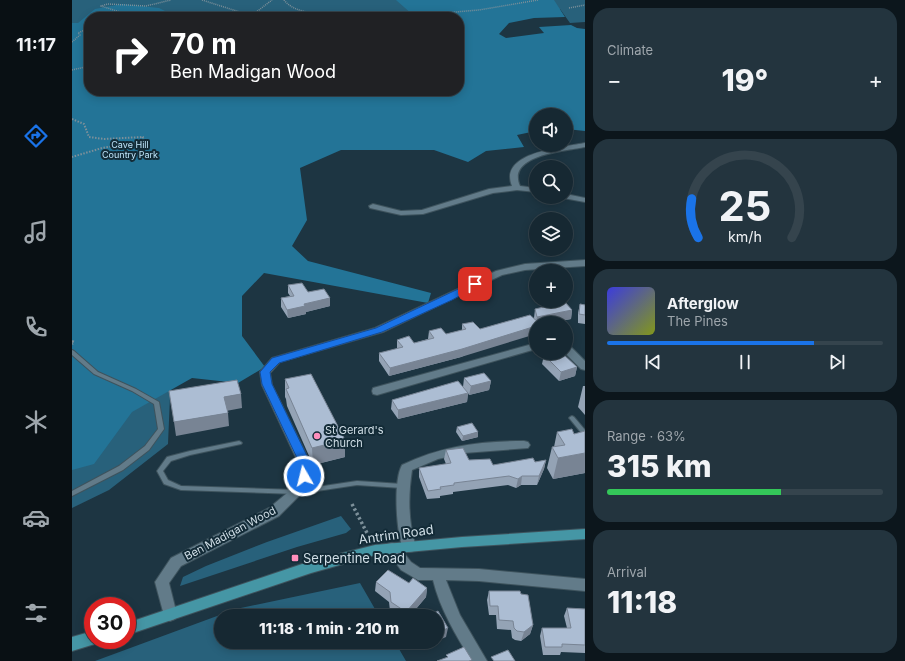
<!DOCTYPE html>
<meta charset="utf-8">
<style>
:root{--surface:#162832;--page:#23343e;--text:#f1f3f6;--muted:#9ea6ac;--line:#35444d;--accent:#1a73e8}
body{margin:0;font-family:Inter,sans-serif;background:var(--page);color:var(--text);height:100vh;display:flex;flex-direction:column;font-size:15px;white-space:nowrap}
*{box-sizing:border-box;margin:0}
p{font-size:13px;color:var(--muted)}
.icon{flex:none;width:22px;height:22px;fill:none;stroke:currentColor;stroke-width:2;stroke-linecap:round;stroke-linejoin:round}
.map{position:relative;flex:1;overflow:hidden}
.panel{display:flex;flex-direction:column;gap:8px;padding:8px;background:#0c161c;width:320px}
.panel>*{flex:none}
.guide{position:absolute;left:12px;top:12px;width:380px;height:84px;border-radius:16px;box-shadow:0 2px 10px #0003,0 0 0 1px var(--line);background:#202124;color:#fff;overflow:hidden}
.buttons{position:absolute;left:457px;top:108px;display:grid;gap:8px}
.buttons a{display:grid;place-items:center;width:44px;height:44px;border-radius:50%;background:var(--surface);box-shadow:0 2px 10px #0003,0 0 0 1px var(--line);font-size:20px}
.speed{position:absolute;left:12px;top:597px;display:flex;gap:8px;font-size:20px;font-weight:700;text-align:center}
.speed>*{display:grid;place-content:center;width:52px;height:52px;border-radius:50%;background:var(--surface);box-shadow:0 2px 10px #0003,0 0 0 1px var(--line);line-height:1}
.speed .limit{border:6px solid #d22;background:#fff;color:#111}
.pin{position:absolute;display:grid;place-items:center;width:34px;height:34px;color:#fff;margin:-17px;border-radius:8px;box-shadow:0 2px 6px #0006}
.me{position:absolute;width:44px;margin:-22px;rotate:352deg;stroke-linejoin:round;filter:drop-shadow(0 0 3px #0008)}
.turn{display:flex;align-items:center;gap:14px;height:84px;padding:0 20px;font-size:18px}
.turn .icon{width:52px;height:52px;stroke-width:2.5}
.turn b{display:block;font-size:28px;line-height:34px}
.big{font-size:30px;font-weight:800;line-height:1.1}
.panel .widget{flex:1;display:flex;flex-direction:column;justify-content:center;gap:6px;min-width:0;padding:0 14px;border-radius:16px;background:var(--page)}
.panel .dial{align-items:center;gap:0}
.dial svg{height:104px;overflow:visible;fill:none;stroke:var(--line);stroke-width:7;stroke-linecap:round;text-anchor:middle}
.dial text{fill:var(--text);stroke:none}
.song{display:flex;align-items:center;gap:12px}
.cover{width:48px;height:48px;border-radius:6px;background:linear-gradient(135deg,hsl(240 70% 55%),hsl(70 70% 35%))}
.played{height:4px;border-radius:2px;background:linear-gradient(90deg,var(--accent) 75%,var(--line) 75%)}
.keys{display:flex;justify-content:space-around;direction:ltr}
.heat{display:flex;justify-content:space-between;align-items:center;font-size:22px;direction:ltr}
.charge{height:6px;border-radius:3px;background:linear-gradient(90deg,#34c759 63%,var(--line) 0)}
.trip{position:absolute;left:142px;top:609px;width:230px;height:40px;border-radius:20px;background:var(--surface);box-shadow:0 2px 10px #0003,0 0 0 1px var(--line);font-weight:800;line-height:40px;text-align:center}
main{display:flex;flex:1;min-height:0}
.tab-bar{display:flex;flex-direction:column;width:72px;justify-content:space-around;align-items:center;background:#091014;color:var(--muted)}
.tab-bar .icon{width:28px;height:28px}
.tab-bar .current{color:var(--accent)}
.tab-bar b{font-size:18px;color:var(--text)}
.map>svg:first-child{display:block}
</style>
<main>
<nav class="tab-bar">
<b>11:17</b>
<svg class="icon current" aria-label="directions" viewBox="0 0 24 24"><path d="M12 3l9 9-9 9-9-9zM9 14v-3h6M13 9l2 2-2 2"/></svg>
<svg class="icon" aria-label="music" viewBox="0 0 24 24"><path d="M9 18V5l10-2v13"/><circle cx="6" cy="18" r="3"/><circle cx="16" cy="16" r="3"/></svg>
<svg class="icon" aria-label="phone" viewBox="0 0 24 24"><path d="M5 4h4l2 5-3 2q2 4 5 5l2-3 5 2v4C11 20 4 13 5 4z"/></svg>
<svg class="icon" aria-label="climate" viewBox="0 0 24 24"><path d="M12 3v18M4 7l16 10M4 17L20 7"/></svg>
<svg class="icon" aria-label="car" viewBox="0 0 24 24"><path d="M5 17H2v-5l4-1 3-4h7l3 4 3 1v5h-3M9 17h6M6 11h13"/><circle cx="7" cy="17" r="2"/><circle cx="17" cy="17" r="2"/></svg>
<svg class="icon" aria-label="filters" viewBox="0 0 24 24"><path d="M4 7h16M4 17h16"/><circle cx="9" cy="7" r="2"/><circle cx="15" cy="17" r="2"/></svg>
</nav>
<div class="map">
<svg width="513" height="661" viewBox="0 0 513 661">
<rect width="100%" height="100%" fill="#1d3542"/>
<path fill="#28617b" d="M0 0H513V22L498 23 488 9 360 17H17V91L107 187 96 444 37 490 0 508Z
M269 516 279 529 274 533 225 547 108 586 111 577 134 566 195 542Z
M288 583 307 616H149V642H323L334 661H23L164 609Z"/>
<path fill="#237497" d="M324 0H482L493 17 462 18 437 23 427 34 434 38 472 33 467 27 499 25 505 28 513 29V131L494 129V115H464V131L445 135 452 147 414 151 396 162 362 150H269L228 168 235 220 220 246 236 261 359 293 356 303 192 273 170 296V336L193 367 166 383 120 378 60 412 22 464 0 470V23H6L23 9 50 4 87 8 105 17H17V91H387V17H326L341 15Z"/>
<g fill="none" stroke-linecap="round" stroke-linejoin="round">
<defs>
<path id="lane" d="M0 350 2 351 26 372 64 389 87 402 92 429 77 450 51 470 0 496V491L47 466 73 446 86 429 82 404 60 391 22 374 0 355Z
M500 416 502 417 513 430V436L511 435 498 419 497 418 498 417Z
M167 441 169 442 170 443 169 444 118 455 99 461 91 471 96 480 109 486 225 490 285 481 330 484H332L333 486 332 488H330L285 485 225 494 109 490 92 484 85 471 95 457 118 451Z"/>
<path id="street" d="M513 143V147C493 151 434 155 448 186L464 188V192L445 190 421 193 351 214 329 215 298 208 297 206 301 204 329 211 350 210 417 189 440 186C426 152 492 147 513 143Z
M494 194 513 198V202L491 198 494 197Z
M513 260V266L453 270 430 275 311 332 208 362 198 373 200 385 237 460 238 476 231 492 207 516 109 566 97 583 105 615 103 619 98 621 93 619 83 582 99 558 197 508 220 489 226 476 225 460 190 385 188 372 200 358 303 328 424 271 453 264Z
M464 343V349L305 395 301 394 300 391 301 388Z
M494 345 498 346 513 361V370L509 369 493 353Z
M452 441 456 442 458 445 456 448 392 453 366 459 340 470C336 496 336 522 344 547L342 551 337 552 332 551C324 534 321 481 330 465 369 446 409 441 452 441Z
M320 543 325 544 339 562 348 568 407 569 513 579V591L407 581 374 580 388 615 415 661H400C384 636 368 609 361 580H346L329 570 313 548 315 544Z"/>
<path id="primary" d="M513 529V539L390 547 303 555 239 573 55 635V623L239 561 303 545 390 537Z
M21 631V640H27L26 643 0 651V637Z"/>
</defs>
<use href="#lane" stroke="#3e535d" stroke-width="2"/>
<use href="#street" stroke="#3e535d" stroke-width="2"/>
<use href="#primary" stroke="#3e535d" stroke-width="2"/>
<path stroke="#7d909a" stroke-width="1.5" stroke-dasharray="1 1" stroke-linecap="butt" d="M130 0 174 14 183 13 200 0
M212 0C222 13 242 12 257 17
M497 8 513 5
M64 17 29 6 36 4 74 6 99 0
M324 17 407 10 466 0
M0 42 8 35 6 33 17 28
M0 70 17 66"/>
<path stroke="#7d909a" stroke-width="2" stroke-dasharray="1.5 1.5" stroke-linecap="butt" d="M0 119 12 124 17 137 32 139 71 137 69 142 30 148 0 157"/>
<path stroke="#7d909a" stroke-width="2.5" stroke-dasharray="2 2" stroke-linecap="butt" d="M0 341 2 342 0 344"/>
<path stroke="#7d909a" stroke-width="3.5" stroke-dasharray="2.5 2.5" stroke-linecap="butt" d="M280 504 295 533"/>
<use href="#lane" fill="#627b89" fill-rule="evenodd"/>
<use href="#street" fill="#627b89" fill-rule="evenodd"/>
<use href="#primary" fill="#4596a5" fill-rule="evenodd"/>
</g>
<path fill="#94a3b5" d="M216 285 236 292 258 306 234 312V314L216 318 209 307V298L218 296 216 293Z
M508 304 513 305V324L506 323V313Z
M463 309 500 310 499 319 478 323H464L389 357 317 376 307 361V353L325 349V340L342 343 356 339 357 331 374 334 390 330V324L408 329 462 318Z
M472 355 505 367 503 376 487 381 470 364Z
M392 378 419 381 417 390 397 395 396 393 395 402 326 419 319 409 320 400 391 387Z
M213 379 273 440V457L241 465 215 406 214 399 213 397Z
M511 386H513V415L506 407Z
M385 427 406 437 390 441 384 432Z
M513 431V473L481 479 475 468 480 447H482L485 432 502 434Z
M374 450 397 460 421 465 463 462 474 460 472 469 465 485H449L444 488 436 485 381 492V494L368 496V498L355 499 347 477V468L374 464 372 459Z
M304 582 337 583 355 588 354 597 338 616H325L318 611 317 602 303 591Z
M417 591 449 594 461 625 458 634 449 641 443 640 440 638 439 630 425 629 424 615H417L415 600Z
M495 608 513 609V653L489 652 488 655H471L468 636 470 628H495L492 616Z
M346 642H363L350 648Z"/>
<path fill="#788494" d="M258 298V306L234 312V314L216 318 215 310 232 304Z
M500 310 499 319 478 323H464L463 326 465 317Z
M464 326V334L389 357 317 376 318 368Z
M505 367 503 376 487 381 489 372Z
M419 381 417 390 397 395 399 386Z
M396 393 395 402 326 419V410Z
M169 394 170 408 154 411 152 397Z
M156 413 157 426 104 436 102 422Z
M406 432V437L390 441 391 436Z
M273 440V457L241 465 240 448Z
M513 453V473L481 479 486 458Z
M474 460 472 469 465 485 467 476Z
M450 476 449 485 444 488 446 479Z
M355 588 354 597 338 616H333L334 612Z
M461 625 458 634 449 641 452 632Z
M376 628 374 637 365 641V633Z
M351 642H363L350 648Z"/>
<path fill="#acbdd3" stroke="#788494" d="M230 283 236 292 252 289 258 298 232 304 233 306 215 310 209 298 222 296 216 285Z
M493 302 500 310 465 317 463 309Z
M508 304 513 305V315L507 314Z
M458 315 467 323H464V326L390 349 318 368 307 353 331 347 325 340 337 336 342 343 362 338 357 331 369 328 374 334 394 329 390 324 401 322 408 329Z
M479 353H490L505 367 489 372 472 355Z
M412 373 419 381 399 386 392 378Z
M239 374 273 440 240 448 214 389 217 388 213 379Z
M165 380 169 394 152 397 156 413 102 422 97 391Z
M386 381 396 393 326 410 320 400Z
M400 423 406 432 391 436 385 427Z
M500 429 502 434 513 431V453L486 458 480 447 493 445 485 432Z
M391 448 397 460 418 459 421 465 461 458 463 462 474 460 467 476H450L446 479 437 476 382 483V485L368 487 369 489 356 491 347 468 379 463 374 450Z
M316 570 337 583 341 578 355 588 334 612 319 602 318 592 304 582Z
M417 591H448L449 594 456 595 461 625 452 632 445 631 442 628 441 621 427 620 426 606H418Z
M495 608 513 609V645L490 644V647H473L470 628H499Z
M366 611 376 628 365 633V616H355Z
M392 647 400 660 397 661H365L376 657 374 655Z
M436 650 443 661H422L419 657Z"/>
<path fill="#1a73e8" stroke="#114b97" d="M403 281 408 284 406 286 380 300 310 332 207 363 198 372 200 384 237 460V476L236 479H228L226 460 190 384 188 372 200 358 304 328Z"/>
<g fill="#fe8ebc" stroke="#132b37" stroke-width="1.5">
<circle cx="245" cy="436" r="4"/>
<rect x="219" y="554" width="8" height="8" rx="2"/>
</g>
<g text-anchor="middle" stroke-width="4" stroke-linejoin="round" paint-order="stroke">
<g font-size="9" fill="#bfe6fb" stroke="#132b37">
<text x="58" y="148">Cave Hill<tspan x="58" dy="10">Country Park</tspan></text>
</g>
<g font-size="11" fill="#d0dee6" stroke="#132b37" text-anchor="start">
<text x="253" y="434">St Gerard's<tspan x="253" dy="13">Church</tspan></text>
</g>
<g font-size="11" fill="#d0dee6" stroke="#132b37">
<text transform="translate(158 533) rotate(-28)" y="4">Ben Madigan Wood</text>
</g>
<g font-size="13" fill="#d0dee6" stroke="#132b37">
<text transform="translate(324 534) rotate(-8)" y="5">Antrim Road</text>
</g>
<g font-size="13" fill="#d0dee6" stroke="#132b37" text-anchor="start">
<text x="231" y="563">Serpentine Road</text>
</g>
</g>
</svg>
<div class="buttons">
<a><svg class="icon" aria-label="sound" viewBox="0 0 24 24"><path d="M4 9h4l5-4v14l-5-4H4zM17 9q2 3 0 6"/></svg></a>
<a><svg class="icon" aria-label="search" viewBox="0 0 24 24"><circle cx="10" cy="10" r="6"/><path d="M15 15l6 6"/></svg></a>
<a><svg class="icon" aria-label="layers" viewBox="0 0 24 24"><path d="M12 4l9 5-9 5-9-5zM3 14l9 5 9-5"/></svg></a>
<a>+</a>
<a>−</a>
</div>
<div class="speed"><div class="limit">30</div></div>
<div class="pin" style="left:403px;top:284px;background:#d93025"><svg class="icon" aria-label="arrive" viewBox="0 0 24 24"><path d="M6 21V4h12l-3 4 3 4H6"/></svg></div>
<svg class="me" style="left:232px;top:476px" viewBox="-20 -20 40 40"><circle r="17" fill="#1a73e8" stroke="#fff" stroke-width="3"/><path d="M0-11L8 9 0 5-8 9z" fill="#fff"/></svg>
<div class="trip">11:18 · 1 min · 210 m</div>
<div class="guide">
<div class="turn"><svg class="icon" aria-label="right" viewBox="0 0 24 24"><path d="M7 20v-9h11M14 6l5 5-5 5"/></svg><div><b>70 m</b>Ben Madigan Wood</div></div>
</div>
</div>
<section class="panel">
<div class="widget"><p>Climate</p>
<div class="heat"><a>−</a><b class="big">19°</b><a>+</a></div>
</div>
<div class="widget dial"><svg viewBox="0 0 100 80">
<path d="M14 69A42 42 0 1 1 86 69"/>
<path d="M14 69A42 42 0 0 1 9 39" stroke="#1a73e8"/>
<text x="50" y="56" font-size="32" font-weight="700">25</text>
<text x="50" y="72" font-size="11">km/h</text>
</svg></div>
<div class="widget">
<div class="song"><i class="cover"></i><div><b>Afterglow</b><p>The Pines</p></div></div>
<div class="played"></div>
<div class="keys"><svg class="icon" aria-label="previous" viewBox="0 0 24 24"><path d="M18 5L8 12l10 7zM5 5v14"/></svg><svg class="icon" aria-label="pause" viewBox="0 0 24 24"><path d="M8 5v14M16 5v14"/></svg><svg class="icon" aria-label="next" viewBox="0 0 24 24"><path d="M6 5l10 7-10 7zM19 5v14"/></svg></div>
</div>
<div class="widget"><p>Range · 63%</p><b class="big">315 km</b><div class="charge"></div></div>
<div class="widget"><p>Arrival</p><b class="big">11:18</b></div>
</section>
</main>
